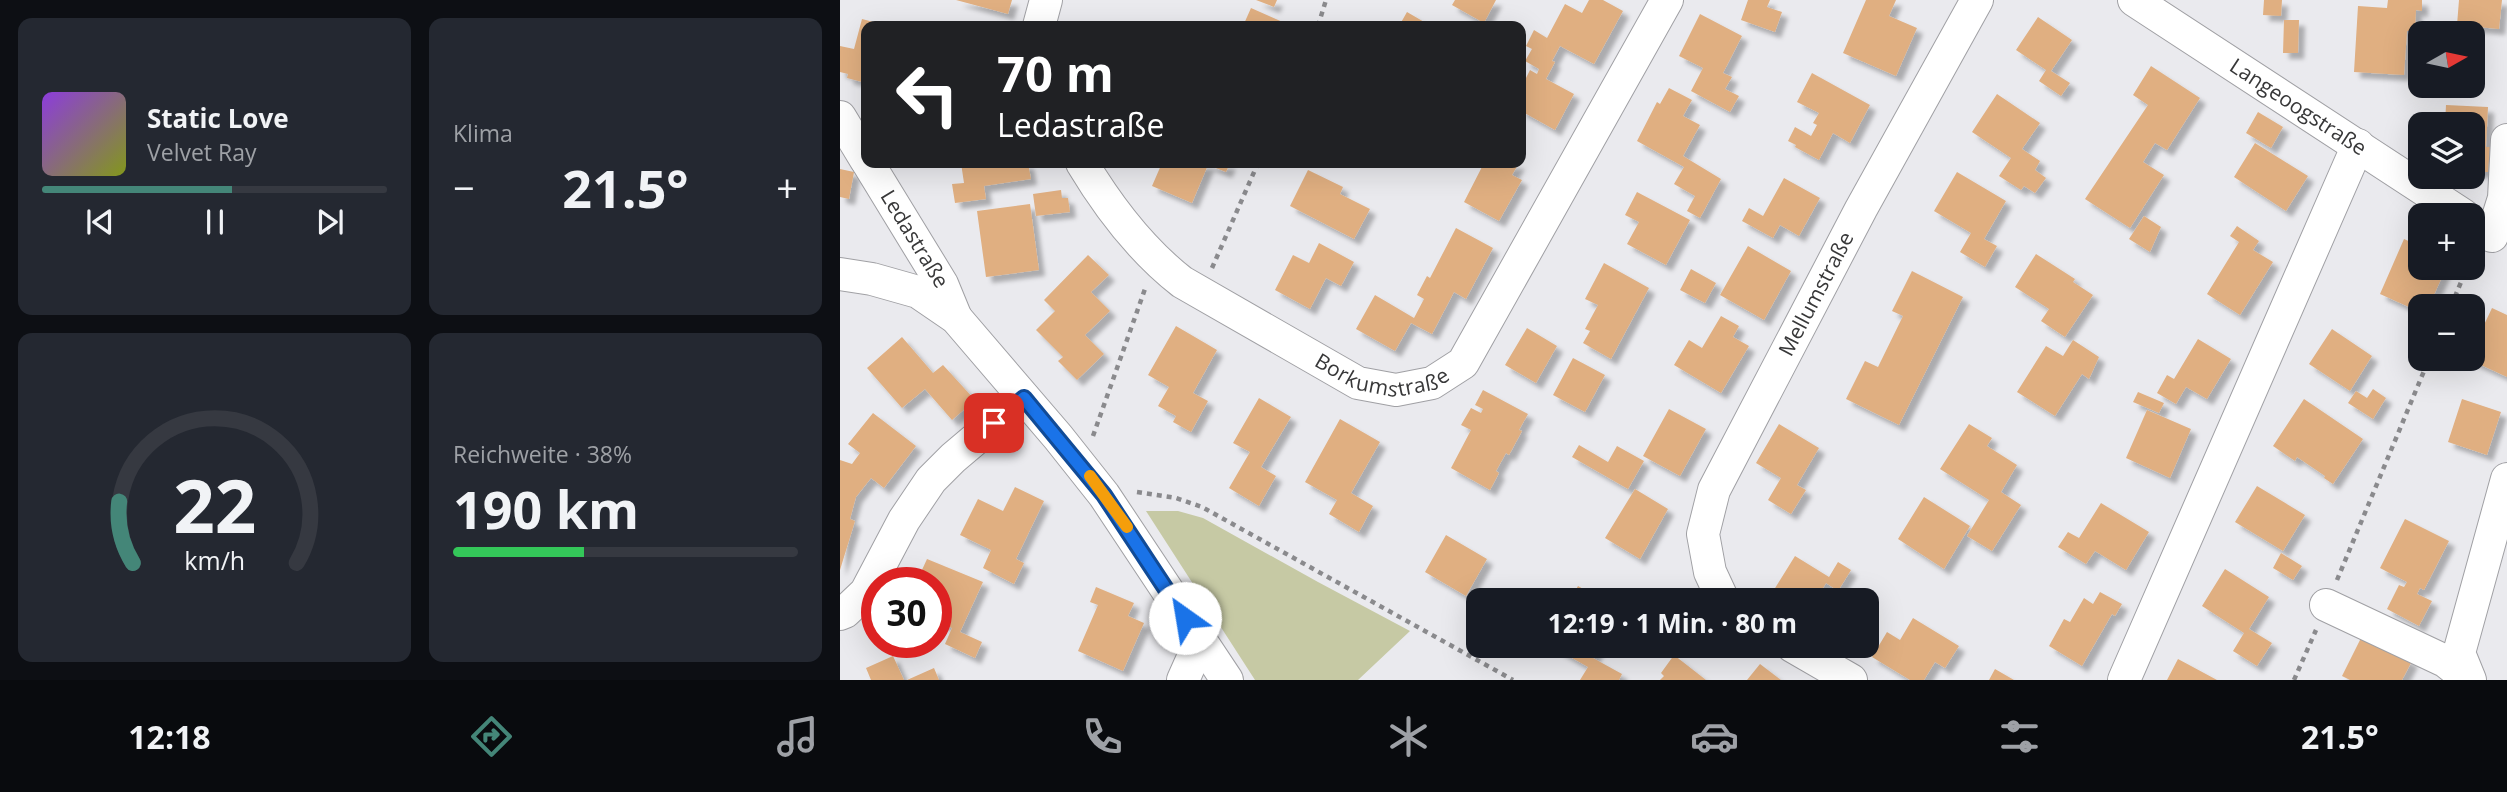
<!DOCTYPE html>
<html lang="de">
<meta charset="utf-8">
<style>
:root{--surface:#171b24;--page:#242831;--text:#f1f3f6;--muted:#9ea1a6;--line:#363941;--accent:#448678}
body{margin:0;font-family:"Open Sans",sans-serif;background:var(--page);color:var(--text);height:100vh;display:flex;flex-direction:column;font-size:26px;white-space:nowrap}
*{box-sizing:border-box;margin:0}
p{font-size:23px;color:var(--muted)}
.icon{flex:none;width:38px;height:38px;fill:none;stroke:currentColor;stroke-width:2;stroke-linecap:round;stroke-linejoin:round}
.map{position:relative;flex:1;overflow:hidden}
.panel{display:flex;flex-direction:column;gap:18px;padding:18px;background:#0d0f14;width:840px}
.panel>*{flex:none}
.top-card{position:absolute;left:21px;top:21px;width:665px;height:147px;border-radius:14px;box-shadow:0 7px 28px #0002;background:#202124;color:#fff;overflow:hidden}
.needle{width:46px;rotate:81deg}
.buttons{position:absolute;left:1568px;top:21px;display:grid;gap:14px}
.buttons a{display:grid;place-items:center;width:77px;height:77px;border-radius:14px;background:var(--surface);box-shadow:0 7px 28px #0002;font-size:35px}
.speed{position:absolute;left:21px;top:567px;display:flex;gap:14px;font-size:35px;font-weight:700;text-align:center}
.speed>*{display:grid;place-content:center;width:91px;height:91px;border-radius:50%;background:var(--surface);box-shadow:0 7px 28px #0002;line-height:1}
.speed .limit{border:10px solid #d22;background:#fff;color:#111}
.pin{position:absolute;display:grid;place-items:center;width:60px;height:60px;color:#fff;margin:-30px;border-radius:14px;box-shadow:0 4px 10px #0006}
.me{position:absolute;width:77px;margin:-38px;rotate:328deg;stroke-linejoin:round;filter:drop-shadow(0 0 5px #0008)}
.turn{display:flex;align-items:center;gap:24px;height:147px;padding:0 21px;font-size:32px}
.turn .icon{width:91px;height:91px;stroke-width:2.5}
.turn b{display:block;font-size:49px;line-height:60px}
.big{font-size:52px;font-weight:700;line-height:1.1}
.panel .card{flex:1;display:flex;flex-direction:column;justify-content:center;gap:10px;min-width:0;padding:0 24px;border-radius:14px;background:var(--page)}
.panel .dial{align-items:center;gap:0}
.dial svg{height:182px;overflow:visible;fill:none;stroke:var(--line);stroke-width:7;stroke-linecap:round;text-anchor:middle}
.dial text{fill:var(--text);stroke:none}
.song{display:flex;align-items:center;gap:21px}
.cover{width:84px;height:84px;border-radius:10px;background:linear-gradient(135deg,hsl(270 70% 55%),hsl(70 70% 35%))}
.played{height:7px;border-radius:4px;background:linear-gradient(90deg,var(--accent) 55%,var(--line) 55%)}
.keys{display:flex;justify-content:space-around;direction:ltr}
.heat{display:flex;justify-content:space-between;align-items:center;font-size:38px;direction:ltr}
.charge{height:10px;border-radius:5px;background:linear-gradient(90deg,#34c759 38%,var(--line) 0)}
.panel .tiles{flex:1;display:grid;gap:18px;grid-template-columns:repeat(2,1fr)}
.trip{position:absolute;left:626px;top:588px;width:413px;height:70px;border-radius:14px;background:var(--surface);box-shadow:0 7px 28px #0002;font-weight:700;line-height:70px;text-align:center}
.menu{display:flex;height:112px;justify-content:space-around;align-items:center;background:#090b0e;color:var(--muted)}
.menu .icon{width:49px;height:49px}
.menu .active{color:var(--accent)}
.menu b{font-size:32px;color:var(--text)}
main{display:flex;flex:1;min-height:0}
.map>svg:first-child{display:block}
</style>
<main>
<section class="panel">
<div class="tiles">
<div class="card">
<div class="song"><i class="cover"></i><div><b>Static Love</b><p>Velvet Ray</p></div></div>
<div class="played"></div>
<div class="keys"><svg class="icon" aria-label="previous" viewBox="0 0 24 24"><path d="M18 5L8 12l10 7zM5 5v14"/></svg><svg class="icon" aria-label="pause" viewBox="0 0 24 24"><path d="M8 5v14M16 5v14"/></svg><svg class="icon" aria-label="next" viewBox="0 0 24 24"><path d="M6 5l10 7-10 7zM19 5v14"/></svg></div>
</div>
<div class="card"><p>Klima</p>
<div class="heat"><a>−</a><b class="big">21.5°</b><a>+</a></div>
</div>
<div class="card dial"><svg viewBox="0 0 100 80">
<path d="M14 69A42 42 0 1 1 86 69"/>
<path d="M14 69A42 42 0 0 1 8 42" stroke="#448678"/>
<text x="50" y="56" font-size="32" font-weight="700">22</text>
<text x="50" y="72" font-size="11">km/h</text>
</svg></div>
<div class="card"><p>Reichweite · 38%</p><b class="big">190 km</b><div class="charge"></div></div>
</div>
</section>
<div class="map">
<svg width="1667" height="680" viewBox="0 0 1667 680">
<defs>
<filter id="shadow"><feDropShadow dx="6" dy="6" stdDeviation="2" flood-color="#0004"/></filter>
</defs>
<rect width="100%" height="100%" fill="#eaeaee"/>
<path fill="#c6c9a4" d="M306 511H338L363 518 478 582 570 631 518 680H415Z"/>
<path fill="#e0af81" filter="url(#shadow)" d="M116 0H172L168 14Z
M416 0H437L434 7Z
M615 0H656L644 23 612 5Z
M749 0H763L783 11 754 64 720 46 712 61 715 62 706 79 734 94 715 130 681 111V88L690 70 697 74 699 69 685 61 692 49 686 46 694 30 707 38 725 4 742 13Z
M908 0H930L927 7 942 12 935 32 901 20Z
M1026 0H1056L1049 16 1077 28 1056 76 1003 53Z
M1424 0H1442L1441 16 1423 15Z
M1548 0H1582V11L1576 10 1575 31H1567L1564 75 1514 72 1518 6 1547 8Z
M1619 0H1662L1659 29 1617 25Z
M411 8 445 23 443 26H403Z
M567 12 591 26H559Z
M860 14 902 36 883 73 892 77 885 89 899 96 890 112 851 91 863 68 839 56Z
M1198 17 1232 40 1211 71 1230 83 1221 96 1199 81 1206 70 1176 50Z
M22 19 45 25 26 26V83L7 78 8 74 0 72V46L14 49Z
M1444 20H1459L1458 53H1443Z
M1311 66 1360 98 1327 150 1315 143 1303 162 1324 175 1290 228 1245 199 1308 105 1293 95Z
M972 73 1030 105 1010 143 993 133 979 160 955 147 956 145 948 141 955 127 971 136 977 125 973 123 979 113 957 102Z
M829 88 852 100 843 116 860 125 843 156 881 179 860 218 847 211 855 196 834 184 844 167 797 141 817 102 820 104Z
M1157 94 1200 123 1182 149 1200 161 1195 170 1206 178 1195 193 1184 186 1181 190 1159 176 1171 158 1132 132Z
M1606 105 1648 107 1646 147H1650L1648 172H1633V124H1605Z
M1418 112 1443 127 1431 148 1406 133Z
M1415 143 1468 176 1446 211 1394 177Z
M121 163H188L191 179 144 186 146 199 115 203 112 184 124 183Z
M322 163H390L386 172 368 165 352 203 312 186Z
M644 163H679L672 175 682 180 659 221 624 202Z
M0 169 14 172 9 199 0 197Z
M468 170 503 187 500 194 530 209 514 239 450 206Z
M1117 172 1166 201 1144 239 1157 246 1145 267 1120 252 1131 233 1094 211Z
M944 178 980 198 959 236 940 225 933 238 902 221 909 208 923 216Z
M221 190 222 198H228L230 212 196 216 193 194Z
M797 192 850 220 826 265 787 244 799 222 785 215Z
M190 204 199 270 146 277 137 211Z
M1304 216 1321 227 1310 252 1289 239Z
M1397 226 1419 241 1413 250 1433 262 1400 315 1367 294 1399 242 1390 236Z
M616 228 653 248 626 299 614 292 592 334 571 323 555 351 516 329 535 295 574 318 584 299 577 295 587 276 590 278Z
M1564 239 1580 246V268H1606L1589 306H1580V312L1540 294Z
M479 243 514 262 501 286 486 278 470 309 435 290 453 255 469 263Z
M908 246 951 271 924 320 880 295Z
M1196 254 1235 279 1233 282 1253 295 1225 337 1201 321 1209 309 1175 287Z
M248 255 269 275 251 292 270 311 245 335 264 354 237 380 218 361 223 357 196 330 215 311 204 300Z
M764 263 809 288 771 359 743 343 750 331 745 329 758 305 745 299Z
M851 269 876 283 865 303 840 290Z
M1072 271 1123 297 1059 425 1006 399 1025 361 1038 367 1063 316 1052 311Z
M1652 308 1667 315V377L1628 359H1633V348Z
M881 316 899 326 893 337 909 346 881 393 834 365 849 340 862 348Z
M336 326 377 350 353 393 368 401 351 432 333 422 336 416 318 406 329 387 308 375Z
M687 328 717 346 696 383 665 365Z
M1492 329 1532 356 1510 391 1469 364Z
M62 337 93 373 103 365 135 400 112 420 85 389 62 408 27 368Z
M1358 339 1391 359 1367 399 1346 387 1336 404 1317 393 1327 375 1334 379Z
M1233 340 1259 357 1249 379 1242 374 1215 416 1177 392 1206 346 1223 356Z
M733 358 765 375 745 412 713 395Z
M1533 389 1546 398 1533 419 1508 403 1516 391 1527 398Z
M643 390 688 414 679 430 682 431 669 455 666 453 656 471 659 473 650 490 611 468 631 430 621 425 631 408 641 413 643 409 635 405Z
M1298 392 1324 403 1319 413 1293 402Z
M419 398 451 417 421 467 436 476 419 506 389 488 410 452 393 443Z
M1464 399 1523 439 1493 484 1484 478 1485 476 1457 457 1455 461 1433 446Z
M1622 399 1661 412 1647 455 1608 442Z
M829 409 866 429 840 476 803 456Z
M1307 410 1351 429 1330 478 1286 458Z
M33 413 76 446 44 488 31 478 16 497 10 519 15 521 0 570V460L12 464 20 453 8 444Z
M500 419 540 442 511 493 533 506 519 532 489 514 497 500 465 482Z
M939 424 979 448 957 485 966 490 951 514 928 500 941 478 916 463Z
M1129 424 1152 438 1147 446 1177 465 1161 492 1181 505 1152 551 1127 536 1149 500 1100 469Z
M739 445 768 462 777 446 804 461 788 489 732 457Z
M1417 486 1465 515 1443 551 1395 522Z
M175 487 204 501 176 559 184 563 174 584 143 568 151 550 120 535 138 499 163 511Z
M795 489 828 509 800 559 765 538Z
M1084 497 1130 526 1104 569 1058 539Z
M1261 503 1309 532 1286 570 1255 551 1246 564 1218 547 1228 532 1239 538Z
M1565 519 1609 541 1584 590 1580 588 1577 594 1592 601 1579 626 1547 609 1559 585 1564 587 1567 582 1540 568Z
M606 535 647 559 626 596 585 572Z
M1441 553 1462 566 1453 580 1433 568Z
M955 556 989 577 998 562 1011 570 998 591 986 583 976 600H944L932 593Z
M87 559 143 582 120 632 142 642 135 658 105 644 112 628 96 621V583H76Z
M1385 569 1429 597 1409 629 1432 643 1417 666 1393 651 1404 633 1362 606Z
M738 586 763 600H730Z
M256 587 294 603 288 616 304 623 283 671 238 651 258 605 250 602Z
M1260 592 1282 604 1275 616 1272 614 1242 666 1209 646 1224 619 1230 622 1244 598 1253 604Z
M1073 618 1119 646 1105 668 1095 662 1084 680H1070L1032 657 1047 632 1060 640Z
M1522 636 1572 661 1562 680H1510L1502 676Z
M711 646H760L753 658 782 674 779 680H740L748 667Z
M834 655 866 680H820L824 676 821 673Z
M53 656 64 680H31L26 668Z
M1338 659 1377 680H1327Z
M920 664 941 680H907Z
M94 668 99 680H67Z
M1155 669 1174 680H1149Z"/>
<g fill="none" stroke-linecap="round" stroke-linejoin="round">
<defs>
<g id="minor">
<path id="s1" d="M1294 0 1623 215"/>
<path d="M199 26 206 0"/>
<path d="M0 117 26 160"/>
<path id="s2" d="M28 163 102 284 116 318"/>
<path id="s3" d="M242 163C269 208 301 250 342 282L518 383 556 390 592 383 623 363 827 0"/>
<path d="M1652 236 1664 198 1667 140"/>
<path d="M0 274 32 279 78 292 116 318 218 437 264 495 387 680"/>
<path id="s4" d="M883 600 870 572 863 534 874 490 1021 209 1137 0"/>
<path d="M1486 605 1605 661 1629 680"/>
<path d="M0 614 5 612 26 592 64 520 91 480 113 458 184 398"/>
<path d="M952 646 1011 680"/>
<path d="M343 680 360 642"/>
<path d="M1284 680 1518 145"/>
<path d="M1630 680 1619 653 1667 479"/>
</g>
</defs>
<use href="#minor" stroke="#a0a0a4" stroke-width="34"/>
<path stroke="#8a8a8d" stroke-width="4.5" stroke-dasharray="5 5" stroke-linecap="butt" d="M478 26 486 0
M372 268 418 163
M1611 306 1627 268
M253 436 305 289
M297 492 336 498 362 507 673 680
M1497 580 1589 359
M1454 680 1476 630"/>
<use href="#minor" stroke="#fff" stroke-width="32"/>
</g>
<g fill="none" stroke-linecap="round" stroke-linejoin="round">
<defs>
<path id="route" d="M154 423 184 398 264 495 345 618"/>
</defs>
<use href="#route" stroke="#114b97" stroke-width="18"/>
<use href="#route" stroke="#1a73e8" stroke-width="12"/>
<path stroke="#f59e0b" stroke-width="12" d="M250 476 287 527"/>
</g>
<g text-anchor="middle" stroke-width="7" stroke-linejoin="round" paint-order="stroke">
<g font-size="21" fill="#383839" stroke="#f7f7fb">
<text dy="7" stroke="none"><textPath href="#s1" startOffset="196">Langeoogstraße</textPath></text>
<text dy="7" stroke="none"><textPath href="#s2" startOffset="89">Ledastraße</textPath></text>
<text dy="7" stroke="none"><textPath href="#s4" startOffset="336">Mellumstraße</textPath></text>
<text dy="7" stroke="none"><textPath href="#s3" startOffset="382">Borkumstraße</textPath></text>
</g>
</g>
</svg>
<div class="buttons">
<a><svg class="needle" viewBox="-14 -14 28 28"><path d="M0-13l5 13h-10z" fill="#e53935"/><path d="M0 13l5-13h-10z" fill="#9ea1a6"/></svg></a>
<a><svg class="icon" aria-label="layers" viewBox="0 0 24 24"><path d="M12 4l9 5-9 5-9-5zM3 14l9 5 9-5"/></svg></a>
<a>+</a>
<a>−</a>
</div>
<div class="speed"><div class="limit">30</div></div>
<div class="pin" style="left:154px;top:423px;background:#d93025"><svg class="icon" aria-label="arrive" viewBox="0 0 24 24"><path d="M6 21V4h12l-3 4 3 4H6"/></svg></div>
<svg class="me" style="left:345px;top:618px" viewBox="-20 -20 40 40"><circle r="19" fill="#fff"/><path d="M0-13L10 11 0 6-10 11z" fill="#1a73e8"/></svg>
<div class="trip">12:19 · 1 Min. · 80 m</div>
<div class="top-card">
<div class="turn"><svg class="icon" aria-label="left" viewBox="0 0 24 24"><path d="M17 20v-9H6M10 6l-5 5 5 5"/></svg><div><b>70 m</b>Ledastraße</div></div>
</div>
</div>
</main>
<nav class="menu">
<b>12:18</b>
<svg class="icon active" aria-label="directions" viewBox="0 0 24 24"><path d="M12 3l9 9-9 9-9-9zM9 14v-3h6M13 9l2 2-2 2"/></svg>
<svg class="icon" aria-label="music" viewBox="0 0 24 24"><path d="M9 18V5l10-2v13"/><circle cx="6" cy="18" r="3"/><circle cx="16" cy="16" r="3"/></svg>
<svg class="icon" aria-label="phone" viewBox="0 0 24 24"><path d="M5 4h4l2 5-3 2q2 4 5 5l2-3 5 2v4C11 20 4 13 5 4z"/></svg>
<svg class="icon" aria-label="climate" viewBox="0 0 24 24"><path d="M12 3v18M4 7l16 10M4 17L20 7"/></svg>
<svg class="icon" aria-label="car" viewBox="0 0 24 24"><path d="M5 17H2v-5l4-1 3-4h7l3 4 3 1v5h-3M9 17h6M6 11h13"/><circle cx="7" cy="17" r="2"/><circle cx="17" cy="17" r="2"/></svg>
<svg class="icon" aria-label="filters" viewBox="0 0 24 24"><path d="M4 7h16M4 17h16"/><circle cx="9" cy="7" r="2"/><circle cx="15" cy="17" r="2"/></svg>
<b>21.5°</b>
</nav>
